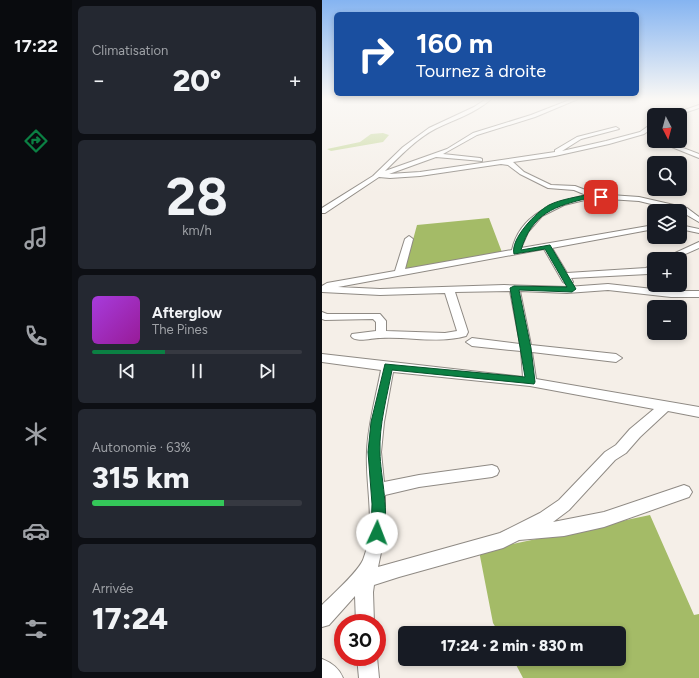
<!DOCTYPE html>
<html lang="fr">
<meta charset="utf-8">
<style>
:root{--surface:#171b24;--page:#242831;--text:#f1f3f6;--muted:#9ea1a6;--line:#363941;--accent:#0b8043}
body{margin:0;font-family:Figtree,sans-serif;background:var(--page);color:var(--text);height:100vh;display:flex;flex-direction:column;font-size:15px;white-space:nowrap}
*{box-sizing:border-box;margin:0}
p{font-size:13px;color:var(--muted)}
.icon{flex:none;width:22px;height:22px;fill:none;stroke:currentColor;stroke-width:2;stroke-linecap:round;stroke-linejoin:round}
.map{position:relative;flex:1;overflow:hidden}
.panel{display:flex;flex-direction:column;gap:6px;padding:6px;background:#0d0f14;width:250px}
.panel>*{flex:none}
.hud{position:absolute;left:12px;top:12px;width:305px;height:84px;border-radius:6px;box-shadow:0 2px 6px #0003;background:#1a4fa0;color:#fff;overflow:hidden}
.needle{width:26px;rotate:174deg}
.controls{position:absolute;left:325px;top:108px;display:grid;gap:8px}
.controls a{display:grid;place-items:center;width:40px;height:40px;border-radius:6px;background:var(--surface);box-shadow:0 2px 6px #0003;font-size:20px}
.speed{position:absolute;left:12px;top:614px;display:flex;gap:8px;font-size:20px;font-weight:700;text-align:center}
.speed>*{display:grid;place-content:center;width:52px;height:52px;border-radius:50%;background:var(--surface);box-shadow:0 2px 6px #0003;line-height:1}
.speed .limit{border:6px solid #d22;background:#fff;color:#111}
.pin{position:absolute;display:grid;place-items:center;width:34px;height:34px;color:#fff;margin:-17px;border-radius:8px;box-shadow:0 2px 6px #0006}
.me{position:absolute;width:44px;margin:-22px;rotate:2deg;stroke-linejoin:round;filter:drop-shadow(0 0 3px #0008)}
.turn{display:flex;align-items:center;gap:14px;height:84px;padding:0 16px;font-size:18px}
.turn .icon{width:52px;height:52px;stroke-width:2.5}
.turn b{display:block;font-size:28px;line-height:34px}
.big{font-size:30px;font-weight:800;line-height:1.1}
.panel .widget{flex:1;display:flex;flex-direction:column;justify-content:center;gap:6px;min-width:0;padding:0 14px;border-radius:6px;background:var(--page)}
.panel .dial{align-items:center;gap:0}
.dial b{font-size:52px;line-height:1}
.song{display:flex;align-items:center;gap:12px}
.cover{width:48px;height:48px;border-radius:6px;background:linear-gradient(135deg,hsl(280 70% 55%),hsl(300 70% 35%))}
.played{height:4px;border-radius:2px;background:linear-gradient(90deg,var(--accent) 35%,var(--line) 35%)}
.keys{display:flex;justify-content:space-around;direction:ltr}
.heat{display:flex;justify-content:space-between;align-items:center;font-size:22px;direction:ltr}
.charge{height:6px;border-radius:3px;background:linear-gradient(90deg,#34c759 63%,var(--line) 0)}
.trip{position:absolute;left:76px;top:626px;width:228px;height:40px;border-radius:6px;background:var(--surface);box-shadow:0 2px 6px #0003;font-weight:800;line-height:40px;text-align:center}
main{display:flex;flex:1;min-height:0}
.tabs{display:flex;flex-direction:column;width:72px;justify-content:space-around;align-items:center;background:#090b0e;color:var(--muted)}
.tabs .icon{width:28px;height:28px}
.tabs .on{color:var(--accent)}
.tabs b{font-size:18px;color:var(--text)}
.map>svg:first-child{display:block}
</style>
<main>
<nav class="tabs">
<b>17:22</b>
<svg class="icon on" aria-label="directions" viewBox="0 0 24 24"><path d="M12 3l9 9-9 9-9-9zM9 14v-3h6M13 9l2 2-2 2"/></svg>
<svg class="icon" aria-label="music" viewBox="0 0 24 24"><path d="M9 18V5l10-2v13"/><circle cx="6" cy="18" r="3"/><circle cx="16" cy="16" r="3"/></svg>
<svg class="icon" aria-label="phone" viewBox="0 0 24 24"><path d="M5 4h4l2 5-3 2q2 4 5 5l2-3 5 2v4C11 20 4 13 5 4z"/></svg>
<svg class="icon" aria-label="climate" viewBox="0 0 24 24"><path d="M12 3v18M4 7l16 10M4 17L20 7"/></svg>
<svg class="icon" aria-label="car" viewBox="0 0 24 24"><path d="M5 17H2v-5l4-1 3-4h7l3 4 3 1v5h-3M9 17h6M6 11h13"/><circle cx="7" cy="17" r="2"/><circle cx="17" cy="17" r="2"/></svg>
<svg class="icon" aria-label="filters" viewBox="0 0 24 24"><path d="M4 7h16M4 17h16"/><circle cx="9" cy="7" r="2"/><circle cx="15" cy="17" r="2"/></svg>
</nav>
<section class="panel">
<div class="widget"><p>Climatisation</p>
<div class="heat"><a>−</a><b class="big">20°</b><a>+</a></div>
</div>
<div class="widget dial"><b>28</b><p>km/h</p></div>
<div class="widget">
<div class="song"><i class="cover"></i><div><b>Afterglow</b><p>The Pines</p></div></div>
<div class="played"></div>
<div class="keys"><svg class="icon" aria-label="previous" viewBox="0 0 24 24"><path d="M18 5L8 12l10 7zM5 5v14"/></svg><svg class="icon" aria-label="pause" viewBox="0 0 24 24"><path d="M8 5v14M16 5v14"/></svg><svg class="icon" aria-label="next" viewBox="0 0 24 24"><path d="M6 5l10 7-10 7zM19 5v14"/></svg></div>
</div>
<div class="widget"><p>Autonomie · 63%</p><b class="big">315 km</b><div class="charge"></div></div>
<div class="widget"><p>Arrivée</p><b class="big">17:24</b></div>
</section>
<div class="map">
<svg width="377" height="678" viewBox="0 0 377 678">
<rect width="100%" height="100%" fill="#f5efe8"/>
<path fill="#c4d798" d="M61 133 67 135 61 142 9 151 5 149 38 142 49 134Z"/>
<path fill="#a4bb67" d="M167 218 181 255 82 273 95 225Z
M328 515 372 615 377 614V678H201L191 659H297V633H177L171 623 157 551Z"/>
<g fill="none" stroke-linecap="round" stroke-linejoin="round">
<defs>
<path id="minor" d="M164 99H169C154 113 131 120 113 129 94 139 78 156 63 171L125 149 151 133 209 115 250 99H256L213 117 155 135 121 154 158 158 160 159V161L114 157 67 174 98 172 233 152V150L255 137 294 127 297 129 259 139 240 151 284 141 318 132 332 122V127L322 134 287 144 233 156 191 162 202 172 229 185 253 186 274 194 317 197 365 208 377 217V222L358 211 317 201 271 198 242 205 220 216 206 232 199 248 332 225V229L230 248 245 273 324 268 332 264V271L326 274 249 278 251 282 246 285 241 282 222 249 16 287 58 289 182 285 245 287 286 284 349 291H377V297H349L286 290 245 293 198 291 209 345 294 354 300 358 294 362 210 352 214 379 377 407V417L346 411 318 437 304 453 293 460 247 510 231 522 282 512 362 485 367 487 370 492 367 497 282 527 242 536 197 540 181 548 77 577 52 585 51 592 52 623H34L33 596 7 625 0 627V605C11 594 35 573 41 560 55 524 43 487 45 451 46 424 54 397 59 370L0 362V354L201 377 199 351 150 346 144 342 150 338 198 344 188 291 133 292 146 332 144 336C116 344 86 336 58 338 50 338 33 343 29 336L30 334 54 331V322L51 319 3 320 0 319V312L5 314H58L64 321V331L123 333 135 331 123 293 58 295 0 292V286L5 283 73 271 83 239 87 236 91 239 83 269 190 250C198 214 232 202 264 195L252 190 226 188 198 174 186 165 179 164 98 176 68 178 57 177 3 213H0V208L51 176 81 147 107 128 152 107ZM71 372 208 386 332 409 308 429 294 445 283 452 237 500 218 513 178 533 56 567 63 533V495L97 487 170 477 175 475 177 471 175 467 170 465 97 475 62 482 59 452 62 422Z
M377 105V108L356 115H348Z
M335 141H343L377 154V158Z
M358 225 377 229V233L358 229Z
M377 242V248L352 259H340Z
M35 657H55L57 678H37Z
M0 659C10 663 17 668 21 678H0Z"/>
</defs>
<use href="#minor" stroke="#8f8a84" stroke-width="2"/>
<use href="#minor" fill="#fff" fill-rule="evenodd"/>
</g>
<linearGradient id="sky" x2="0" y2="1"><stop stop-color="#85b4f1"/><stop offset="0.51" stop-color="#faf8f5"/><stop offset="1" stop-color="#faf8f5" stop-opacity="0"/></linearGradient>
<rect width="377" height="194" fill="url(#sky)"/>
<path fill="#0b8043" stroke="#07532c" d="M269 194 282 197C277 200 272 197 267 198 233 206 210 213 199 250L228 245 254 289 250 292 197 290 209 348 213 382 212 384 70 370C65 397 57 425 58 452 58 475 69 517 60 538L55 540 51 538 49 533 50 504 46 452 49 422 63 364 203 377 188 288 192 286 245 287 223 249 192 254C188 239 214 212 227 205 239 199 256 197 269 194Z"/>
</svg>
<div class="controls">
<a><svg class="needle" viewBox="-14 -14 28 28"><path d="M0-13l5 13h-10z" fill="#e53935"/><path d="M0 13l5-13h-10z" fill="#9ea1a6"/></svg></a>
<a><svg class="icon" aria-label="search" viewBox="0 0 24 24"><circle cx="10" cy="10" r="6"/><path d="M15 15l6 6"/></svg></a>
<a><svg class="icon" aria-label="layers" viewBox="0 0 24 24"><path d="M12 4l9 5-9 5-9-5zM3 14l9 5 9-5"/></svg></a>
<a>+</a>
<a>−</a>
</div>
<div class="speed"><div class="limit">30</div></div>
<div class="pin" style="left:279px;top:197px;background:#d93025"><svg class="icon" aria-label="arrive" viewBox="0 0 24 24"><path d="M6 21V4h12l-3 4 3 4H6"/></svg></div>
<svg class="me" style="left:55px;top:533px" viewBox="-20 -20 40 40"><circle r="19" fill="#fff"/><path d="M0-13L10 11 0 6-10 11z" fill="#0b8043"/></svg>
<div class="trip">17:24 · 2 min · 830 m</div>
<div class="hud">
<div class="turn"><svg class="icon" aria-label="right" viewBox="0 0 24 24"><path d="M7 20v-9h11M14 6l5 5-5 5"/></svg><div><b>160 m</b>Tournez à droite</div></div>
</div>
</div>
</main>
